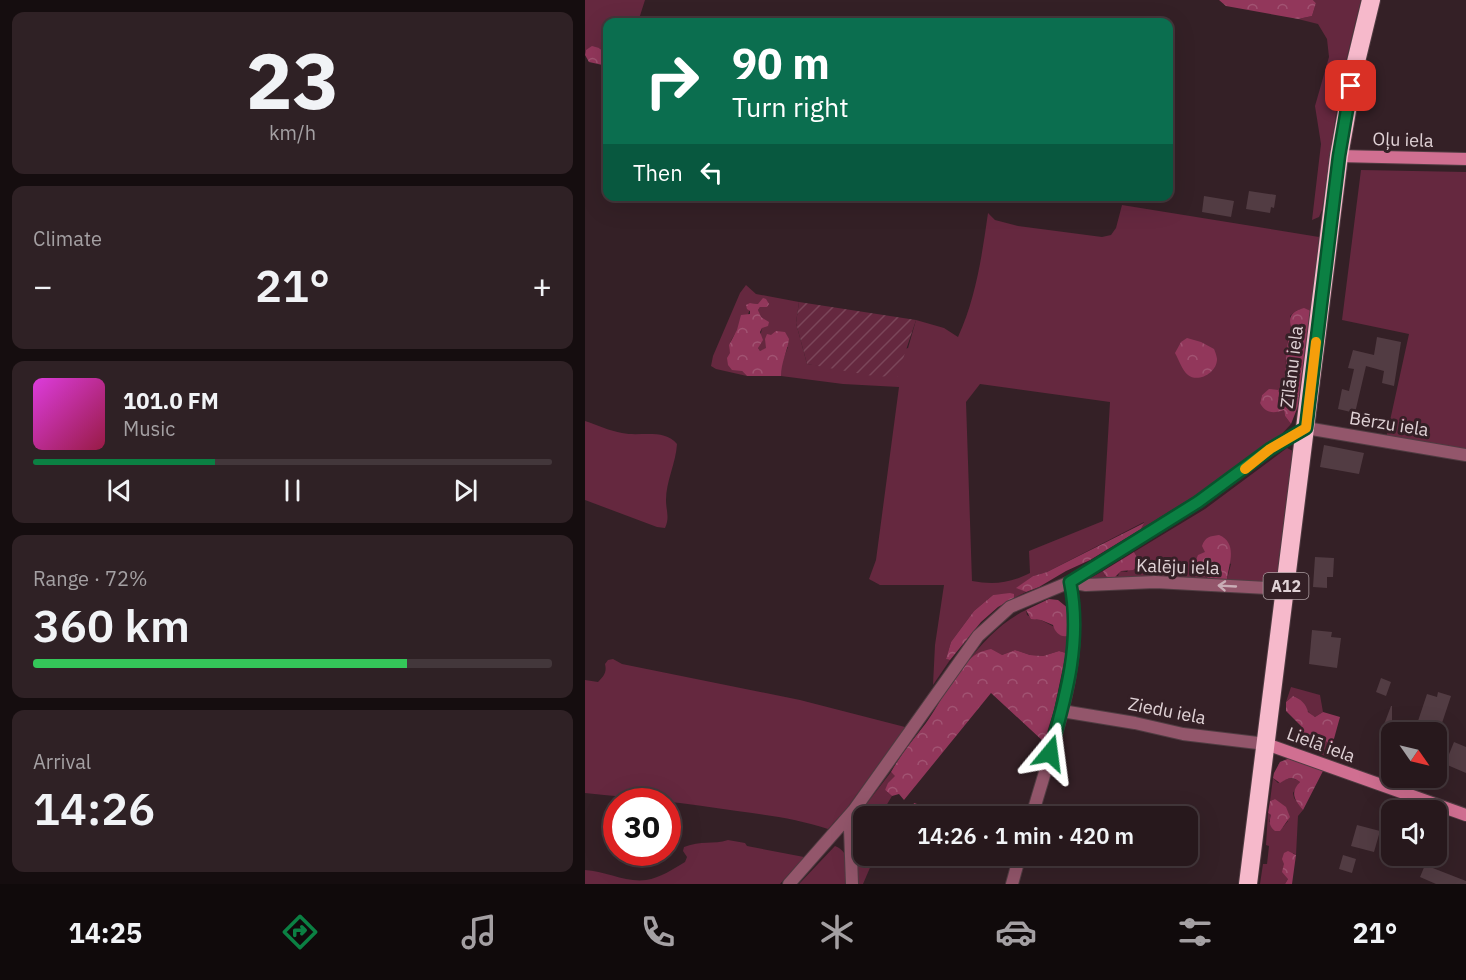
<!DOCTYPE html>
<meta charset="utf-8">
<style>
:root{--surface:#27181c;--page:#2f2125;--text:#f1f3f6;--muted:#a4a0a3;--line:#43373b;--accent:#0b8043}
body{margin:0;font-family:"IBM Plex Sans",sans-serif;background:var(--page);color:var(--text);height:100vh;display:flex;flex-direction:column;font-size:22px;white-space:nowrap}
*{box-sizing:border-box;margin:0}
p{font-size:20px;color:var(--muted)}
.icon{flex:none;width:33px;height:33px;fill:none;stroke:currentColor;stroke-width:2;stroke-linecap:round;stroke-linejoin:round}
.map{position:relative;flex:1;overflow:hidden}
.panel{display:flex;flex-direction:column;gap:12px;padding:12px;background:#150d0f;width:585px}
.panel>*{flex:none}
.hud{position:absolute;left:18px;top:18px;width:570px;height:183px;border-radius:12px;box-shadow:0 6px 24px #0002,0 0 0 2px var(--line);background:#0b6e4f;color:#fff;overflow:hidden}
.needle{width:39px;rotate:124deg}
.buttons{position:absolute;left:796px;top:722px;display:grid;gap:12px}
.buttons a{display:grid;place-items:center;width:66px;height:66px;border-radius:12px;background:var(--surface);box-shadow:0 6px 24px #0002,0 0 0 2px var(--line);font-size:30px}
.speed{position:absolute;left:18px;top:788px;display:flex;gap:12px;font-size:30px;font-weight:700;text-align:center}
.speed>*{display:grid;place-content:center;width:78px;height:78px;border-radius:50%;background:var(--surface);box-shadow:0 6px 24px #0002,0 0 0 2px var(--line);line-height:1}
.speed .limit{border:9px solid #d22;background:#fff;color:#111}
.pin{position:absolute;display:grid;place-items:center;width:51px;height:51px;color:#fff;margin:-26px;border-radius:12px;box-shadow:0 3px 9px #0006}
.me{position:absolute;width:66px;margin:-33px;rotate:16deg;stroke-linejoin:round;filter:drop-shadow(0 0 4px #0008)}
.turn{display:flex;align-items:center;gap:21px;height:126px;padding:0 30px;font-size:27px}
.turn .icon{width:78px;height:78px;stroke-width:2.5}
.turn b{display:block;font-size:42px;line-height:51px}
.then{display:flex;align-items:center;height:57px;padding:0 30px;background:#0003;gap:12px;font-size:22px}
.big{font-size:45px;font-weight:600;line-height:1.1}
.panel .tile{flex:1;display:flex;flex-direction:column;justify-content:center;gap:9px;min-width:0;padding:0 21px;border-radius:12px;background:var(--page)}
.panel .dial{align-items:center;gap:0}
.dial b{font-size:78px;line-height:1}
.song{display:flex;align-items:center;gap:18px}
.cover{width:72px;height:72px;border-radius:9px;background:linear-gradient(135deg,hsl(300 70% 55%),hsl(340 70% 35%))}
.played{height:6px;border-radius:3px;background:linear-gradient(90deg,var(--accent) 35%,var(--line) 35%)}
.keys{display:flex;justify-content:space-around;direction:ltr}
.heat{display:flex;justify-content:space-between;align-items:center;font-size:33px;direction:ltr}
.charge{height:9px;border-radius:4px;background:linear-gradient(90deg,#34c759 72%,var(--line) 0)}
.trip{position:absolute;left:268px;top:806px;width:345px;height:60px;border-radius:12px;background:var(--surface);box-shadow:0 6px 24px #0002,0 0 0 2px var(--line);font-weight:600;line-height:60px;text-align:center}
.dock{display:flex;height:96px;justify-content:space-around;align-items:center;background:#100a0b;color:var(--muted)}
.dock .icon{width:42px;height:42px}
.dock .selected{color:var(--accent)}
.dock b{font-size:27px;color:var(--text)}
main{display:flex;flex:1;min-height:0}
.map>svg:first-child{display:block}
</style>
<main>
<section class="panel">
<div class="tile dial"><b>23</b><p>km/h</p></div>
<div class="tile"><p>Climate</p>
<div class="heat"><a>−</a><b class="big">21°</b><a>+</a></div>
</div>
<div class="tile">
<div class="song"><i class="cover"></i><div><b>101.0 FM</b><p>Music</p></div></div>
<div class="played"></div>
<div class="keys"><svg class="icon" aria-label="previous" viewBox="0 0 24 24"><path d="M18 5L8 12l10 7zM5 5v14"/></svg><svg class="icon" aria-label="pause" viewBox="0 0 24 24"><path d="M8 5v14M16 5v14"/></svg><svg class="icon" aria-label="next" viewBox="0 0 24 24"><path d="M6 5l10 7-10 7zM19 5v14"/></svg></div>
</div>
<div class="tile"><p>Range · 72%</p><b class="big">360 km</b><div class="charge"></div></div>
<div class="tile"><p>Arrival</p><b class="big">14:26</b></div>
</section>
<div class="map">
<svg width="881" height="884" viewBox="0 0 881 884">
<defs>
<pattern id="forest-crowns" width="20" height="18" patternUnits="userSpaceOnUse" patternTransform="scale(1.5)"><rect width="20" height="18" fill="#92375b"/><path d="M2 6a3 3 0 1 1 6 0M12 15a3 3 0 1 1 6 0" fill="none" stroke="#a15372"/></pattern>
<pattern id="garden-furrows" width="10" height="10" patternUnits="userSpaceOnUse" patternTransform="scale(1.5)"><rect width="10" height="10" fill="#65283f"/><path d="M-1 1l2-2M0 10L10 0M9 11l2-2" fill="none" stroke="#7b465a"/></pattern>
</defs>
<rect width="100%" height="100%" fill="#342026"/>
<path fill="#65283f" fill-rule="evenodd" d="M0 0H60L53 22H22V54L14 48 1 50 0 55Z
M728 0H776L761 61 752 107 737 210 734 217 727 220 736 144 730 106 744 57 742 39 733 24 713 19 727 16 731 3Z
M776 170 881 172V460L799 448 824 334 757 320Z
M537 205 734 237 726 311C717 307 712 309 705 316L707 329 703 337 699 382 693 390H684L677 395 675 403 699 410 700 416 706 424 695 436 624 487 556 529 559 522 462 572 448 576 432 588 441 592 429 598V594L408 595 389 611 366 642 361 659 365 660 348 685 350 645 359 585H295L284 579 291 560 314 387 258 384 196 376V365L203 347 181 349 175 351 173 348 177 328 173 310 175 307 173 304 165 303C166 335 121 336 162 376L131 369 126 366 128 356 155 293 161 285 171 294 214 302 211 323 222 364 254 368 323 348 331 320 359 328 373 337C391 298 397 255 403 213L410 220 433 226 517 237 526 235 531 228ZM395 384 525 402 518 521 444 551 445 573C425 583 409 585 387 581L381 402Z
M0 421C12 425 25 431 37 433 55 437 79 428 92 444 91 463 81 481 81 500 81 511 85 517 80 528L72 527 0 500Z
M702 448 708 451V457L694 581 690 584 639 581 642 579 646 564 621 552 611 569 625 580 501 583 504 579 518 571 520 576H533L535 571 542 572 552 557 549 552 620 509Z
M441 610 442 615 452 620H456L485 635 481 653 474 651 458 656 445 655 430 650 417 655 393 653 381 664C397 643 416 622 441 610Z
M28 659 37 664 215 700 320 727 262 808 243 829C214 819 182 815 152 811 101 803 51 798 0 793V680L13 682C19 676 22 672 20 664L23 660Z
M706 687 735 695 738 712 730 717C718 710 721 701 708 696L701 702Z
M717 727 723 744 734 746 738 739 747 746 742 757 725 749 715 740 719 737 714 730Z
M306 772 311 776 300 790 307 796 295 816H279L274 833H279V857L282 860 290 856 278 884H270V822L276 811Z
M688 778 693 783C701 779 707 776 715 782L708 793 709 798 718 810 713 816 711 855 708 853 703 879 700 884H675L678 864H682L684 846 681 845 683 813 686 815 684 822 698 827 703 821 690 799 685 801Z
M143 840 160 843 162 846 219 857 195 884H0V870C20 871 42 883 61 880 75 878 88 869 100 862L102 857 98 851 99 847C116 840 128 845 143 840Z
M250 846C266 852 262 869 264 884H214Z"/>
<path fill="url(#forest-crowns)" d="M634 0H728L731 3 727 16 713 19 641 6Z
M7 46 14 48 22 54V66L4 62 0 55 1 50Z
M178 298 181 299 184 304 182 307H175L173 310 176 317 184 322 183 326 177 328 175 332 178 340 173 348 175 351 181 348 180 339 182 334 186 335 191 331 200 332 204 339C202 352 196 363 196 376H162L157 371 147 370 143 365 142 358 145 353 144 345 152 330 156 315 165 314V311L162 309 161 305 165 303 173 304Z
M719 308 726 311 715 401 706 424 700 416 699 410C688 414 680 413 675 403L677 395 684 389 693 390C706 373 697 348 707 329 702 317 707 311 719 308Z
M602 338 616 342 629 349C630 351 632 357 632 359 632 373 613 383 603 375 597 370 594 360 590 353L596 342Z
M559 523 556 529 505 560 481 571 454 587 441 592 431 588 448 576 462 572Z
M634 535C653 543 644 564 642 579L639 581 625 580 609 565 613 555 620 552 617 546C620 537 625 536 634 535Z
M549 552 552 557V567L548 570 536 571 529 578C523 578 520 577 518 571Z
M425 593 429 594V598L413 607 396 622 365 660 361 659 366 642 389 611 408 595Z
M464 599 473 600 484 609 485 635C477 639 470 633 468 625L456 620 446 619 441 610Z
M406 649 417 655 430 650 445 655 458 656 474 651 481 653 469 710 459 742 406 693 319 800 314 794 307 796 300 790 303 783 310 776 306 772C316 754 328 740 341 723 356 703 371 666 393 653 397 651 402 650 406 649Z
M708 696C716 699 721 704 723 712L730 717 738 712 755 717 747 746 738 739 732 749 723 744 718 734V728L701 711V702Z
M705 758 738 771 718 810C709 800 705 792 715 782 707 776 703 778 695 783L688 778 689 773 695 762Z
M690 799 701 807 705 817 695 831H690C684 826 684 822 686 815L683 813 685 801Z
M329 803 368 816H325Z
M703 851 711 855 707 884H700L703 879 697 872 699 864 697 859 699 853Z"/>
<path fill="url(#garden-furrows)" d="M214 302 331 320 312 377 288 376 222 364 211 323Z"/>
<path fill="#523c43" d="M664 191 691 195 689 208 686 207 685 213 661 209Z
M619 196 649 201 646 217 617 212Z
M792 337 816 342 809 386 797 383 799 371 781 366 770 413 753 409 757 389 764 391 769 369 763 368 768 350 789 355Z
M739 445 779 453 774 474 735 467Z
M730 557 749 558 748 577H742V588L728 587Z
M727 630 747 632 746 637 756 638 752 668 724 664Z
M796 678 806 682 801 696 791 692Z
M853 692 866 696 854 732H814L819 720 832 724 842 694 852 697Z
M806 706H807V742L794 738Z
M869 742 881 747V773L860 764Z
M772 825 795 831 789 852 766 846Z
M758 855 771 859 767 873 754 869Z
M800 855H834L829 867Z
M840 865 881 881V884H851L835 877Z"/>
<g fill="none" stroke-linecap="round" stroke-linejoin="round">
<defs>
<path id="street" d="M477 711 550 723 598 734 681 744
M447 816C468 741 501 660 485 582L501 585 570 582 701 589
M204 884 269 810 393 636 425 607 485 582 613 502 685 449 721 428 881 455
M267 884 265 829 268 811
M427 884 435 855"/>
<path id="secondary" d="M754 156 881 159
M681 744 881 815"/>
<path id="highway" d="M663 884 754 156 770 66 786 0"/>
</defs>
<use href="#street" stroke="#503c42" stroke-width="14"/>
<use href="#secondary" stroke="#503c42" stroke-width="14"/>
<use href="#highway" stroke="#503c42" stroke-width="20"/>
<use href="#street" stroke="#93566b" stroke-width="12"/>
<use href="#secondary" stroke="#d06f91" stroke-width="12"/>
<use href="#highway" stroke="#f6b9cb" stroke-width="18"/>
</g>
<defs><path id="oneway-shaft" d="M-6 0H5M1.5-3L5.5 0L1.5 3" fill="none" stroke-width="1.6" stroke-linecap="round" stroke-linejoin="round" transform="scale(1.5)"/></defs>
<use stroke="#c9adb6" href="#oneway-shaft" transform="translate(642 586) rotate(-177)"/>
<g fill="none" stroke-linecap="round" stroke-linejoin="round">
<defs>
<path id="route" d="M465 753C481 696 497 641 485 582L613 502 685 449 721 428 754 156 766 86"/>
</defs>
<use href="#route" stroke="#07532c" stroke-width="15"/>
<use href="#route" stroke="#0b8043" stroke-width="10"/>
<path stroke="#f59e0b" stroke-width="10" d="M660 469 685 449 721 428 731 342"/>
</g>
<g text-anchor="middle" stroke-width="6" stroke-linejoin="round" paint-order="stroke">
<rect fill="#342026" stroke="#ac9da1" stroke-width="1.5" x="678.5" y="573" width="45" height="26" rx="4.5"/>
<g font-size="16" font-weight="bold" fill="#e0d2d6">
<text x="701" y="592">A12</text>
</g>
<g font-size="18" fill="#e0d2d6" stroke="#342026">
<text transform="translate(818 140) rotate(2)" y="6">Oļu iela</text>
<text transform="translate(707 367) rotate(-83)" y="6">Zīlānu iela</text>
<text transform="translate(804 424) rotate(9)" y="6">Bērzu iela</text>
<text transform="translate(593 567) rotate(2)" y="6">Kalēju iela</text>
<text transform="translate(582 711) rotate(11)" y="6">Ziedu iela</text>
<text transform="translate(736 745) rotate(20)" y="6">Lielā iela</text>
</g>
</g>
</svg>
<div class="buttons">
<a><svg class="needle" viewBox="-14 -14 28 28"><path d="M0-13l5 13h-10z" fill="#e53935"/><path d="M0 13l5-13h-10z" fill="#a4a0a3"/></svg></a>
<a><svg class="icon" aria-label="sound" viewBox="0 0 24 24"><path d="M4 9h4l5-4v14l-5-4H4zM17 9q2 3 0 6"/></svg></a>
</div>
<div class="speed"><div class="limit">30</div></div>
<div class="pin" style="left:766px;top:86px;background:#d93025"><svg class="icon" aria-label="arrive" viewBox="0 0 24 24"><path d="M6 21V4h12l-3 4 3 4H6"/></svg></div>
<svg class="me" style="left:465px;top:753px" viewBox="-20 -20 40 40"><path d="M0-17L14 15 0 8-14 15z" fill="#0b8043" stroke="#fff" stroke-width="4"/></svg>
<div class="trip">14:26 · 1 min · 420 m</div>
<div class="hud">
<div class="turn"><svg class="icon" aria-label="right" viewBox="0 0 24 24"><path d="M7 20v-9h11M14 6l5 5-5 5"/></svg><div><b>90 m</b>Turn right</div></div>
<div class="then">Then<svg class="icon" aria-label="left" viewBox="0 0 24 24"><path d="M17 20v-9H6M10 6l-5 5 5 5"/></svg></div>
</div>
</div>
</main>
<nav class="dock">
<b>14:25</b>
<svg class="icon selected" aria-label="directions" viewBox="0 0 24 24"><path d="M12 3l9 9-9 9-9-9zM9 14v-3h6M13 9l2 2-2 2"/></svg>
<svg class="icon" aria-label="music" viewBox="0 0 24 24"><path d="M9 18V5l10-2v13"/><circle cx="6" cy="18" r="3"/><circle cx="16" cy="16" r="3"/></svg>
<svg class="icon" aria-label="phone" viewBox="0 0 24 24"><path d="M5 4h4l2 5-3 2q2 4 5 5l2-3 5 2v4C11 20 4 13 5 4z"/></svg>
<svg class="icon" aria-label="climate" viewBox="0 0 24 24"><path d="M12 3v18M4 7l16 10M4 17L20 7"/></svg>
<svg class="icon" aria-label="car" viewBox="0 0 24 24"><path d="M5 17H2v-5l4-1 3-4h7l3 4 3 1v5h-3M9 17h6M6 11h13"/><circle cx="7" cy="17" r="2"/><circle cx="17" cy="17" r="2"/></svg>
<svg class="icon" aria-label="filters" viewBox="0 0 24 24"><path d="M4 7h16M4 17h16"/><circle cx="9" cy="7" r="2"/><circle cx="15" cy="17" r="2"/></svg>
<b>21°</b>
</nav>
